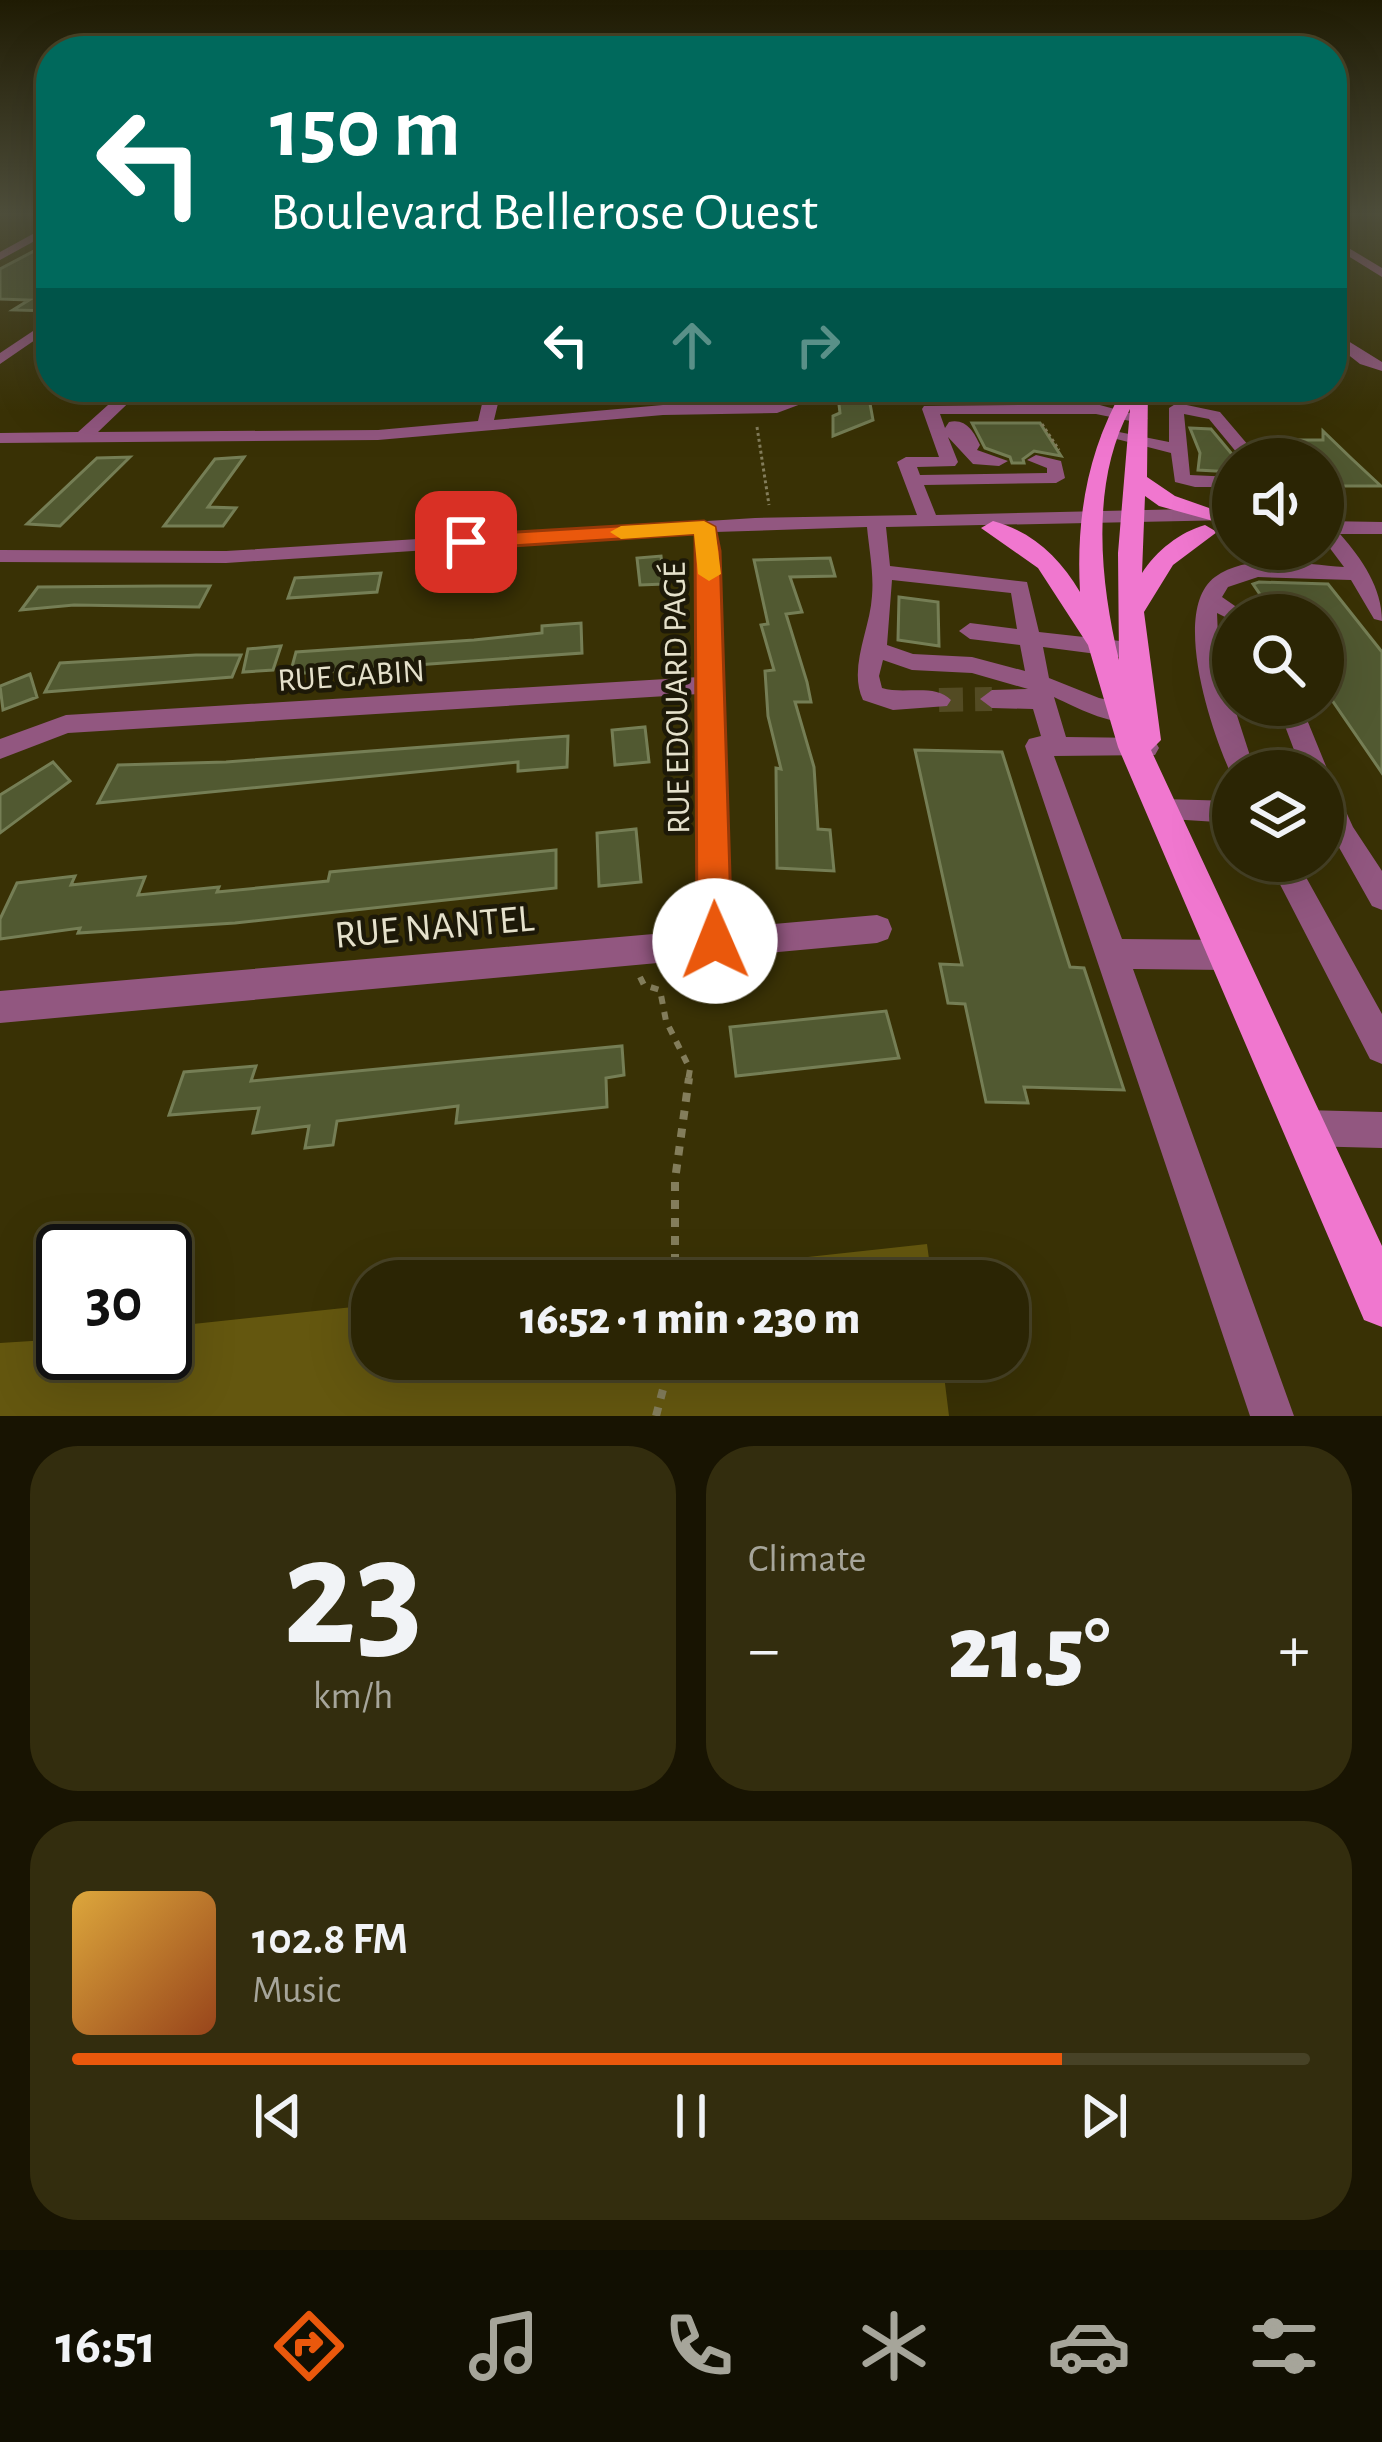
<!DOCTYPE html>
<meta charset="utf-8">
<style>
:root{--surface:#2b2504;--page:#332d0e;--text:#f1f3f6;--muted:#a6a59a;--line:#474226;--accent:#ea580c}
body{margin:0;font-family:"Alegreya Sans",sans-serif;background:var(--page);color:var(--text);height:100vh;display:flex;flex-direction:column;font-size:45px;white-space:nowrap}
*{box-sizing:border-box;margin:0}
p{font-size:39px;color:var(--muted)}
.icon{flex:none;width:66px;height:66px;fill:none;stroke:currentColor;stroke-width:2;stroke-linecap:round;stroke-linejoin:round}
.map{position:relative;height:1416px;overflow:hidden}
.panel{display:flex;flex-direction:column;gap:30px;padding:30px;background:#181402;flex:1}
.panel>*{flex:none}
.top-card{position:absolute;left:36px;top:36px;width:1311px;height:366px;border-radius:48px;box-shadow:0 12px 48px #0002,0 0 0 3px var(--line);background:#00695c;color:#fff;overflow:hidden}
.tools{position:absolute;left:1212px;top:438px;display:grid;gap:24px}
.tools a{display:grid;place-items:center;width:132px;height:132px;border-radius:50%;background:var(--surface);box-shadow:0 12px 48px #0002,0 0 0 3px var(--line);font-size:60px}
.speed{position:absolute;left:36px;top:1224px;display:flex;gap:24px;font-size:60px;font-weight:700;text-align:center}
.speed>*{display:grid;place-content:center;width:156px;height:156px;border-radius:50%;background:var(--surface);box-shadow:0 12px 48px #0002,0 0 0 3px var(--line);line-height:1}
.speed .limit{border:6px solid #111;border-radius:18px;background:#fff;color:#111}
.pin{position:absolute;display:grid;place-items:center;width:102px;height:102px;color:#fff;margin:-51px;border-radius:24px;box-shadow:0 6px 18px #0006}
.me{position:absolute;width:132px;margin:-66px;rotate:359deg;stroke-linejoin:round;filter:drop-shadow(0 0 9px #0008)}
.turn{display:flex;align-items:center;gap:42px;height:252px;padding:0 36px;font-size:54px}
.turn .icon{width:156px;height:156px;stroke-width:2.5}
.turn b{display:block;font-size:84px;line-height:102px}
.lanes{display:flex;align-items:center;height:114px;padding:0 36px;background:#0003;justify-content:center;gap:60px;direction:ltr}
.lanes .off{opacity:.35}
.big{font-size:90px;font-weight:800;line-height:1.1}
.panel .tile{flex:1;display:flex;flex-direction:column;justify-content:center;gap:18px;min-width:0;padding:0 42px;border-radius:48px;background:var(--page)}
.panel .dial{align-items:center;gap:0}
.dial b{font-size:156px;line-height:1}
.song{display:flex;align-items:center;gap:36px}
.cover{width:144px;height:144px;border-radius:18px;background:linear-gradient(135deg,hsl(40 70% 55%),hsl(20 70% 35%))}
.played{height:12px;border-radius:6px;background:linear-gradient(90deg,var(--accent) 80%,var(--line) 80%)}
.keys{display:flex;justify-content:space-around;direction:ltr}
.heat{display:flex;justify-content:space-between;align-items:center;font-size:66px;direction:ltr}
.panel .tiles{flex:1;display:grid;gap:30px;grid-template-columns:1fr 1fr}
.tile:last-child{grid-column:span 2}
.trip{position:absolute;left:351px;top:1260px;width:678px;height:120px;border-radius:48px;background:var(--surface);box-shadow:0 12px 48px #0002,0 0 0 3px var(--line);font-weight:800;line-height:120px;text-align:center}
.tabs{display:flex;height:192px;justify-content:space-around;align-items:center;background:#110f02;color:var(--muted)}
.tabs .icon{width:84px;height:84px}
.tabs .current{color:var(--accent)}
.tabs b{font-size:54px;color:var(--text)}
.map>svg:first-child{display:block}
</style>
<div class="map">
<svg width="1382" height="1416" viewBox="0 0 1382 1416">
<rect width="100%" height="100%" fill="#393105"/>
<path fill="#64570f" d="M927 1244 932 1281H590Z
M372 1305V1359H942L949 1416H0V1343L63 1339V1353H165V1327Z"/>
<path fill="#515931" stroke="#757e55" stroke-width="3" d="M51 242V311L13 310 29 300 0 299V269Z
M837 387H867L873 420 833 436V416L840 413Z
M972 423H1040L1061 456 1034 451 1023 459 1024 463H1012L1010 457 985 448Z
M1190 428 1211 429 1236 459 1233 472 1198 470 1200 453Z
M1323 431 1352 459 1381 486H1334L1323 475V459H1308L1289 440H1323Z
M130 457 60 526 27 524 97 458Z
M244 457 208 507 236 508 223 526H164L215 459Z
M661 556 664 584 640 585 637 558Z
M830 558 835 576 790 577 802 612 786 614 807 682 811 702H795L814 767 818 829 830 830 834 871 777 868 776 768 781 769 768 716 765 671 774 670 761 625 768 624 754 560Z
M381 573 377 592 288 598 295 578Z
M1259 582 1328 584 1382 652V773L1323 687V615H1274L1253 584Z
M161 586H210L199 607 74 605 21 610 38 587Z
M899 597 938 602 939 646 898 640Z
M581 623 582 653 290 674 296 652 474 640 542 633V626Z
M281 646 273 670 243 672 248 649Z
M196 655H241L232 677 45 692 60 663Z
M30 674 37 697 3 710 0 686Z
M645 727 649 762 615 765 612 730Z
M568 736 567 767 518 771V762L98 803 118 765 226 762Z
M915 750 1002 752 1070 967 1084 968 1124 1090 1024 1087 1028 1103 986 1102 965 1004 948 1003 940 964 962 965Z
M53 762 70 781 0 833V795Z
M636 829 641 882 599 886 597 833Z
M556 850V888L235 923 78 933 80 928 0 939V919L17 883 75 876 71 885 145 877 138 895 219 887 217 892 328 881 330 872Z
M886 1011 899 1058 736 1076 730 1027Z
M622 1046 624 1075 606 1078 607 1107 456 1123 458 1106 337 1121 333 1145 305 1148 309 1126 253 1133 259 1108 169 1115 184 1072 256 1066 251 1081Z"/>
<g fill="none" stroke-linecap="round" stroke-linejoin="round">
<path stroke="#534b23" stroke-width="24" stroke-dasharray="24 12" stroke-linecap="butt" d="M939 700 992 699"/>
<path stroke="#837d5b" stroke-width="3" stroke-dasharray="3 3" stroke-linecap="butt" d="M1042 424 1059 450
M757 427 769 505"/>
<path stroke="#837d5b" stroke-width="6" stroke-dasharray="8 8" stroke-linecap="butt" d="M640 977 644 985 660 990 666 1021 690 1069 688 1081"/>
<path stroke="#837d5b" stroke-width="8" stroke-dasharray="9 9" stroke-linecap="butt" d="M675 1281V1180L689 1078
M656 1416 671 1359"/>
<path fill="#925780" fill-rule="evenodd" d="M51 224V232L0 260V252Z
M1332 238 1382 268V277L1332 246Z
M51 319V329L0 364V353Z
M1332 331 1382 362V371L1360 364 1332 342Z
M128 387H145L98 432 378 430 478 421 486 387H502L494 420 663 405 775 403 789 398 790 387H806L801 404 777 413 663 415 378 440 0 443V433L78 432Z
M1177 403 1220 412 1260 459H1242L1209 419 1184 414 1190 475 1233 477V487H1195L1175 482 1171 453 1101 435 1109 430 1169 442V408Z
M1096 404 1148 418 1140 423 1096 414H940L945 428 949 422C966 418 974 432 980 445L977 450 1008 461 999 466 973 464 948 437 958 462 955 466 917 467 920 475 1047 473V468L1027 460 1036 455 1061 461 1065 478 1056 483 924 485 936 515 1233 508V520L886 527 890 566 1027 582 1039 632 1120 641 1131 649 1120 657 1043 647 1049 678 1099 698 1146 708 1149 715 1146 722C1116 728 1081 710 1054 697L1066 737 1146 738 1155 741 1159 748 1155 755 1054 756 1122 939 1227 940 1238 944 1242 955 1238 966 1227 970 1133 969 1294 1416H1250L1025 746 1029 739 1041 736 1033 709 992 708 980 699 992 690 1028 689 972 673 912 670 883 660 879 676 882 688C904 695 935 683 951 700L947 706 893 710 863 700C848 668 870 630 872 596 874 573 869 549 867 527L715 532 719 551 729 928 877 915 888 919 892 929 888 939 877 943 0 1023V991L699 930V694L68 733 0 759V739L66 715 699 677V551L696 533 226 563 0 562V550L226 551 755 518 917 515 897 462 906 457H939L922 409 924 406ZM892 580 1011 593 1017 629 970 623 959 631 970 639 1020 645 1025 671 972 657 913 654 887 645Z
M1323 521 1382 522V534H1340C1362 559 1382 588 1382 621L1374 619 1351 580 1258 577 1228 587 1222 597 1248 615H1233V621L1217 613 1219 660 1255 771H1233V778C1212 735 1170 610 1215 577 1249 552 1306 565 1344 567L1323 539Z
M1277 705H1301L1328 771 1324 778 1332 781 1353 827 1382 871V910L1372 906 1323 819V771H1302Z
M1163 799 1233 801V823L1154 818 1150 810 1154 802Z
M1268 861H1297L1382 1014V1064L1370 1059Z
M1304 1110 1382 1112V1148L1304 1146 1291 1141 1286 1128 1291 1115Z"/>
<path fill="#f077cf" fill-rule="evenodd" d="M1124 387H1148L1147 477 1175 496 1229 515 1217 522 1159 506 1145 496 1142 573C1156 551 1180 532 1205 525L1217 532 1173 565 1144 612 1161 740 1151 750 1382 1246V1327L1364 1320 1118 747 1088 645 1038 568 981 528 993 521C1033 532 1059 557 1080 592 1076 518 1087 452 1124 387ZM1130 409 1118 553 1119 660C1100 582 1090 483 1130 409Z"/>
</g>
<linearGradient id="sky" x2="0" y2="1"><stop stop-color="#1f1b03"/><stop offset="0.52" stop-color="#4e4e3b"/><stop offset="1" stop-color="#4e4e3b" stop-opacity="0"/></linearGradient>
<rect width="1382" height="411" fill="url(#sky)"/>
<path fill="#ea580c" stroke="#983908" stroke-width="3" d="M704 521 715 527 720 551 732 941 727 952 715 957 702 952 697 941 695 534 466 549 455 542 466 535Z"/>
<path fill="#f59e0b" d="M704 521 715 527 721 574 709 581 698 574 694 534 621 539 610 532 621 526Z"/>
<g text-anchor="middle" stroke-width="9" stroke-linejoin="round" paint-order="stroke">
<g font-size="33" fill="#e5e1cb" stroke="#1d1908">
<text transform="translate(351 674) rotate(-4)" y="12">RUE GABIN</text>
<text transform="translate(675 698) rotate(-91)" y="12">RUE EDOUARD PAGÉ</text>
</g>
<g font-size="39" fill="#e5e1cb" stroke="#1d1908">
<text transform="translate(434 925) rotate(-5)" y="14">RUE NANTEL</text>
</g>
</g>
</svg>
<div class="tools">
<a><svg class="icon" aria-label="sound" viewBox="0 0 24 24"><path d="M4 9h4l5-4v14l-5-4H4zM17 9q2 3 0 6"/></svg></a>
<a><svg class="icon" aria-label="search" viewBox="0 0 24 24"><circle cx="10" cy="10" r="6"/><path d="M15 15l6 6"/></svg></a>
<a><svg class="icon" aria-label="layers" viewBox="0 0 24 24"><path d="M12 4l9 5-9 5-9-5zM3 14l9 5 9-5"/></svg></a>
</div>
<div class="speed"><div class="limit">30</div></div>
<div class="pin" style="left:466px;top:542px;background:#d93025"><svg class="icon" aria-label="arrive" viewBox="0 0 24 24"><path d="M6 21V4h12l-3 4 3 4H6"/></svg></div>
<svg class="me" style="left:715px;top:941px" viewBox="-20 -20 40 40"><circle r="19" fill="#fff"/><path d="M0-13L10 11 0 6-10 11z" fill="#ea580c"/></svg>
<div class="trip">16:52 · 1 min · 230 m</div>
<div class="top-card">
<div class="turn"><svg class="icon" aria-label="left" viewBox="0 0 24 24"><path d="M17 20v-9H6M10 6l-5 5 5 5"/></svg><div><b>150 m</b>Boulevard Bellerose Ouest</div></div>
<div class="lanes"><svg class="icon" aria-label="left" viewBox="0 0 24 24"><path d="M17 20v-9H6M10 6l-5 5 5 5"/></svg><svg class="icon off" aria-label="ahead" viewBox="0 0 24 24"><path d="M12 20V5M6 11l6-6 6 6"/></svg><svg class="icon off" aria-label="right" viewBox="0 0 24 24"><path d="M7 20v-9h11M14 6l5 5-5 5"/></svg></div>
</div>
</div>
<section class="panel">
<div class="tiles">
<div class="tile dial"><b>23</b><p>km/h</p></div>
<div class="tile"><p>Climate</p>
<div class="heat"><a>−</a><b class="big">21.5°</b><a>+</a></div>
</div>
<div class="tile">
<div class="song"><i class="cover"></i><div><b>102.8 FM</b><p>Music</p></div></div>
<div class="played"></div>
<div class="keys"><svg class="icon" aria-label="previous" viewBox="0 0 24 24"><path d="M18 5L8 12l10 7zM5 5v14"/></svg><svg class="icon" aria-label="pause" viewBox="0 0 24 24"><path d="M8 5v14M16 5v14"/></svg><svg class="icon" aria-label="next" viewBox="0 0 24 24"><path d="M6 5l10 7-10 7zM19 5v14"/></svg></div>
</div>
</div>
</section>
<nav class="tabs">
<b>16:51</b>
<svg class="icon current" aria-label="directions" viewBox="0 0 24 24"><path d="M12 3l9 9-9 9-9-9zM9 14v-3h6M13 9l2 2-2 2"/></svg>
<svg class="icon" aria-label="music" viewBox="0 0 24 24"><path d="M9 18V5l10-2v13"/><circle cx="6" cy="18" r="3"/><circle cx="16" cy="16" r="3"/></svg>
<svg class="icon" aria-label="phone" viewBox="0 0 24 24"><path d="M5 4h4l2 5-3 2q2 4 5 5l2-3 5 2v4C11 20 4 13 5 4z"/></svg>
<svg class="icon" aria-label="climate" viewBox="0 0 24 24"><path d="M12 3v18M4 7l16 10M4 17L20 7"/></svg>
<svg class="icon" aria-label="car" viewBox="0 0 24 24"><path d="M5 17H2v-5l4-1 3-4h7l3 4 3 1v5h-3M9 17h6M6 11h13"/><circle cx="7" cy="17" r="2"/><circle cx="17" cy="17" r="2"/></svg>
<svg class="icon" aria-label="filters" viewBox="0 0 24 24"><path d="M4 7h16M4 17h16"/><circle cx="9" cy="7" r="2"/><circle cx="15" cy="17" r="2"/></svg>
</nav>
